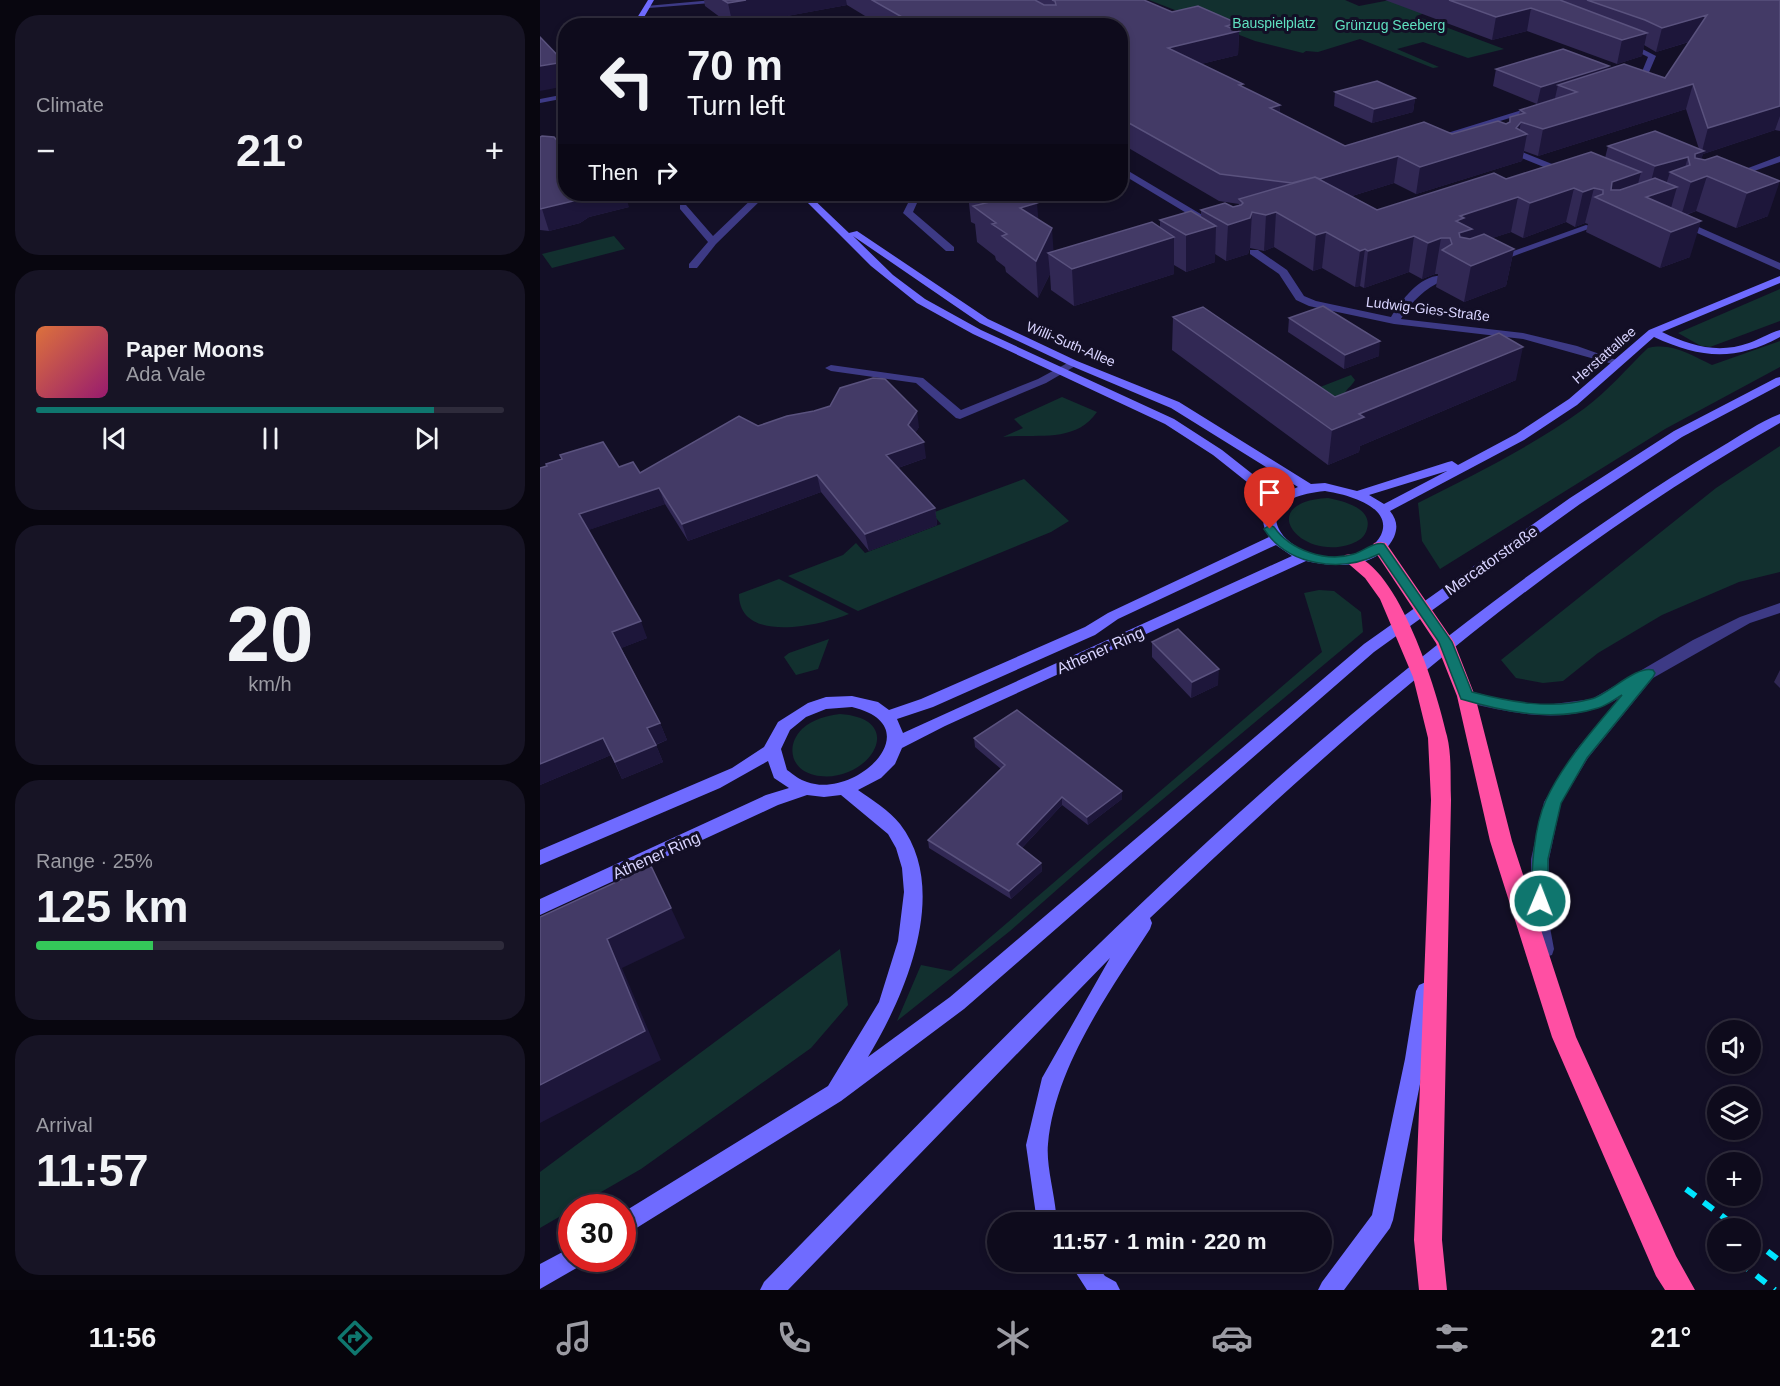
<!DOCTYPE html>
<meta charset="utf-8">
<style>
:root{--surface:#0e0b1c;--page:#171425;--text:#f1f3f6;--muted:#9b9ba3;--line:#2e2b3b;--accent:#0f766e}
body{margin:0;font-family:Arial,sans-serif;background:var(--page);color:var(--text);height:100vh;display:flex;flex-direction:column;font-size:22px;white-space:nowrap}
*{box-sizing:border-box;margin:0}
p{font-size:20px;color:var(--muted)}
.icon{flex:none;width:33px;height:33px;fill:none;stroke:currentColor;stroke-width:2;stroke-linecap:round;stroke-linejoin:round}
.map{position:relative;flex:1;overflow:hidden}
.details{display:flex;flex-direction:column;gap:15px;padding:15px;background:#08060f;width:540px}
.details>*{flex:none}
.guide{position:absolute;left:18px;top:18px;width:570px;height:183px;border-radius:24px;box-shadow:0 3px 9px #0003,0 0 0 2px var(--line);background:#0e0b1c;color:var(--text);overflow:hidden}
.fabs{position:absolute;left:1167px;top:1020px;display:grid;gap:12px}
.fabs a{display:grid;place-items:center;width:54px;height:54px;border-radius:50%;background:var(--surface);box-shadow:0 3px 9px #0003,0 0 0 2px var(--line);font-size:30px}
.speed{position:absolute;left:18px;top:1194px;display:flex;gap:12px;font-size:30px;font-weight:700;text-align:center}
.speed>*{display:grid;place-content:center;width:78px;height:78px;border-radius:50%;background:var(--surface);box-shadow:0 3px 9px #0003,0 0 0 2px var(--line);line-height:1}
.speed .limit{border:9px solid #d22;background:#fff;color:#111}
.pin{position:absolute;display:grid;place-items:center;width:51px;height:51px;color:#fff;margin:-62px -26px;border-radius:50% 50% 50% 0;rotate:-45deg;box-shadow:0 0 6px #0007}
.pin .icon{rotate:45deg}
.me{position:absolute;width:66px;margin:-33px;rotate:1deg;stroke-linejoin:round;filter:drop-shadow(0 0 4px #0008)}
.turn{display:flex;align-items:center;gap:21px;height:126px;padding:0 30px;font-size:27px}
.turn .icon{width:78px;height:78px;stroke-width:2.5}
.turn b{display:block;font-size:42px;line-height:51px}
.then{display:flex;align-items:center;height:57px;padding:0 30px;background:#0003;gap:12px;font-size:22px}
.big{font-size:45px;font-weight:700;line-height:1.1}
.details .tile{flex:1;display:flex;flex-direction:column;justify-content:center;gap:9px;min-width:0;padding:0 21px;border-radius:24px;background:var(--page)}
.details .dial{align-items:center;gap:0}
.dial b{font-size:78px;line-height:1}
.song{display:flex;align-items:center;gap:18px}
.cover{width:72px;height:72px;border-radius:9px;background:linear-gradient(135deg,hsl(20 70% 55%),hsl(320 70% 35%))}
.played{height:6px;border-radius:3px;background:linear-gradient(90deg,var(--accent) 85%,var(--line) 85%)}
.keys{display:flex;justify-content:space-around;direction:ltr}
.heat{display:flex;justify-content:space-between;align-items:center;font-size:33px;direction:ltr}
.charge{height:9px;border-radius:4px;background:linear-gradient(90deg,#34c759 25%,var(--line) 0)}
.trip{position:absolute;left:447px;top:1212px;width:345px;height:60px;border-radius:30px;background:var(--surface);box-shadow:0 3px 9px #0003,0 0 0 2px var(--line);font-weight:700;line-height:60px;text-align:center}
.menu{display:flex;height:96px;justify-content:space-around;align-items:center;background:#06040b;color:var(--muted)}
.menu .icon{width:42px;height:42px}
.menu .on{color:var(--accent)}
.menu b{font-size:27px;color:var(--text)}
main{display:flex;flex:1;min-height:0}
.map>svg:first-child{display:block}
</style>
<main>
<section class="details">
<div class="tile"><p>Climate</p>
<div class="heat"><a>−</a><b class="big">21°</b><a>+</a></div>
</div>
<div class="tile">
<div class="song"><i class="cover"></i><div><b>Paper Moons</b><p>Ada Vale</p></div></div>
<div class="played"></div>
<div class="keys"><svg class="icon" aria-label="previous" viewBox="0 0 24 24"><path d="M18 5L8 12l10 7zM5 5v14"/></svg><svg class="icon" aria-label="pause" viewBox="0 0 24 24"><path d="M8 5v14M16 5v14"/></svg><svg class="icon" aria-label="next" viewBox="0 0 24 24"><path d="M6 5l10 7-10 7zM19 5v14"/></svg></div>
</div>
<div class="tile dial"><b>20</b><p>km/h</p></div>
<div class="tile"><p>Range · 25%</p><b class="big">125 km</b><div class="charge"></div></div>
<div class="tile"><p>Arrival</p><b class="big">11:57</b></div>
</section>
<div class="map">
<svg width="1240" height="1290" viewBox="0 0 1240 1290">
<rect width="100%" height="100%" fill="#130f26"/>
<path fill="#12302f" d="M609 0H805L819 6 850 0 885 13 876 16 964 49 928 58 883 42 857 49 899 67 893 68 820 39 778 52 766 51 763 53 715 41Z
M74 236 85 249 12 268 2 254Z
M1240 289V321L1170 347 1161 346 1138 333Z
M1240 341V367L1125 429 900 569 882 541 878 503C935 474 993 446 1045 408 1068 391 1087 368 1108 348 1132 342 1151 355 1172 365Z
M811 375 815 380C812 386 807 388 805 393L807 398 801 400 796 397 790 399 775 389Z
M522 397 557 412C535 444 496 433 463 437L483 428 474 419Z
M1240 446V572L1199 582 1122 615 1058 653 1023 681 1003 683 976 678 961 660 1176 488Z
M484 479 529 521 511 532 318 611 248 576 303 555 316 543 325 553 401 524 392 513Z
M788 498C803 501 833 508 827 529 825 537 819 541 811 544 760 562 713 502 788 498Z
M239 579 309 614C281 625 199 645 199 594Z
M779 590 794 591 821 612 823 632 562 850 470 931 357 1021 381 965 411 971 782 652 764 593Z
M289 639 278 669 256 675 244 657 249 653Z
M300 714C372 719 326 787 274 775 250 769 246 745 262 729 273 719 286 716 300 714Z
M300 949 308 1005 271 1048 101 1169 35 1207 32 1208 31 1210 0 1228V1172Z"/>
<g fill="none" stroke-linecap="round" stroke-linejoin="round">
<path fill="#3d3a85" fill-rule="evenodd" d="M173 0H208L109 8 106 6Z
M1085 40 1116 56 1107 77 1091 83 1087 81 1101 74 1108 57 1082 44Z
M26 94V98L0 103V99Z
M995 106 1002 108 895 141 888 139Z
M977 150 1027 170 1028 172 1021 174 974 155 973 153Z
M1240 156V162L1194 178 1187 176Z
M580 166 669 219 671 221 663 223 580 173Z
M217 194H227L176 244 157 268H149V264L168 242 140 209V205H146L173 236Z
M390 194H404L377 203 373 212 414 247V251H406L363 213 370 199Z
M1137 220H1143L1240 263V270L1137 224Z
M1046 225 1054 227 960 261 951 259Z
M710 250H718L747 270 764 296 776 301 851 317C862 300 881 273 904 276V280C884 289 872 301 861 319L983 333 1037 346 1082 362 1076 365 983 339 854 324 769 306 756 300 739 274 710 254Z
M533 360 539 363 537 365 506 383 420 419 416 418 376 383 291 371 285 368 291 365 383 378 421 410 498 379Z
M1240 603V613L1210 623 1113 678 1048 758 1021 803 1009 859V922L1014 949 1012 955 1005 957 998 955 991 922V859L1004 802 1036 750 1079 698C1032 726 977 715 926 702L920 700 918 696 920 692 926 690 964 700 1006 705 1052 699 1153 640 1200 617Z"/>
<path fill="#6f6bff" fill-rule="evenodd" d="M108 0H114L99 26H92Z
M259 194H268L309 233 317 231 448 319 537 361 639 402 771 484 785 483 817 491 908 462 912 461 918 465 976 434 1029 399 1109 330 1240 276V283L1122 332C1151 346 1178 354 1209 343 1220 339 1229 333 1240 330V337C1194 362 1160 358 1114 337L1037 405 984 440 850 511C857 520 858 527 854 537 839 569 794 568 766 561L405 726 362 748 355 764 341 778 318 790C332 800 349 810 360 824 411 890 365 996 328 1057L410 997 824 644 1030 498 1134 431 1236 378 1240 377V385L1142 437 1040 504 834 652 424 1009 301 1101 82 1237V1213L288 1086 339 1002 358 941 364 892 362 868 356 848 348 834 301 795 284 797 267 795 238 805 0 915V899L226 795 249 788 234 778 228 761 180 788 0 865V850L192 768 224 747 238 722 268 703 286 697 312 696 338 702 349 710 381 699 545 627 568 613 729 537C721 525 721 513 731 501L673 455 625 424 433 334 377 303 331 266ZM313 236 440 323 529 365 631 408 758 487 739 495 682 450 634 419 441 330 385 299 353 275ZM907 471 844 504 829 495ZM785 491C805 494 854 506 841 535 836 545 826 551 816 554 754 573 689 500 785 491ZM736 545 752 556 363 733 357 719 393 707 555 635 578 619ZM312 707C392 726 316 800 267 782 260 780 254 775 247 770L241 749 250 730 266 717 286 709Z
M1240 414V423C1006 555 804 734 610 918L612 923 610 929C569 992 515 1067 508 1144 506 1164 514 1192 516 1213L521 1222H497L486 1145 502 1078 570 958 248 1290H220L224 1282C481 1019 737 749 1040 539 1086 507 1133 475 1181 447 1200 436 1219 422 1240 414Z
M886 982 893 985 896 991 885 1059 853 1220 850 1228 804 1290H778L782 1282 832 1215 865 1059 876 991 879 985Z
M32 1247V1258H43L40 1266 0 1289V1264Z
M529 1262H554L565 1276 576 1282 580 1290H547Z"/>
<path fill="#ff4fa3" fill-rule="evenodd" d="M840 542 846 543 914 642 935 696 972 841 1036 1037 1136 1256 1155 1290H1125L1116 1276 1012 1037 950 841 917 696 896 643 832 547 834 543Z
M811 554C859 566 897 691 907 736 912 756 910 779 911 800L902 1240 907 1290H879L874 1240 891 800 888 738 873 677 840 599 825 578 803 559 805 555Z"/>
<path stroke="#00e5ff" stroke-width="6" stroke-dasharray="12 10" stroke-linecap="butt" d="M1146 1189 1198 1228
M1210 1238 1240 1261
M1171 1240 1178 1245
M1199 1262 1235 1290"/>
</g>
<path fill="#312854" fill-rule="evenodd" d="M164 0H604L632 12 697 23V30L699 31 698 55 661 64 703 87 740 105V113L805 146 912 134 966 124 969 122 970 117 979 115 980 110 1015 99V98L997 104 953 86 956 69H1068L1125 78 1149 42 1116 52 1104 45 1102 56 1077 64 987 31 952 40 845 0H1240V131L1235 130 1163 154 1161 159 1165 160 1177 156 1228 216 1196 228 1156 211 1146 215 1150 257 1120 268 1046 232 1048 224 1045 223 1035 227 1026 222 983 238 971 232 952 238 974 249 966 286 924 302 896 287 898 274H895L882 279 869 272 824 288 820 286 815 287 782 268 773 271 734 247 724 251 710 248 708 254 686 261 675 254V262L646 272 634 265V274L534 306 511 290 510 274 498 298 466 272 465 267 456 260 455 256 437 242 435 224 431 222 428 194H483L498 219 513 252 620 228V220L661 217V210L693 207 699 205V204L679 201 580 143V26H327L326 24 335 22 307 5 192 26 165 6ZM1146 109 1159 149 1068 146 1065 158 966 179 837 210 812 196 854 183 876 194 982 161 984 151 998 156Z
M795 92 875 98 873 112 832 123 794 106Z
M0 137 21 145 89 207 49 217 40 223 9 231 0 230Z
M633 317 795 397 976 380 820 446 819 452 788 465 632 350Z
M749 318 839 356 804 369 748 332Z
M218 426 379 427 375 433 386 458 358 468 395 508 397 525 329 551 281 492 148 541 125 504 48 530 107 638 81 648 120 723 127 740 116 745 123 762 82 779 71 755 0 785V468L22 459 20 455 79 467 100 473Z
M612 642 678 685 651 698 612 657Z
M1240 670V688L1234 682Z
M434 738 582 799 548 825 522 805 482 848 501 863 502 871 471 899 389 848 388 840 461 769 435 747Z"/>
<path fill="#1d163a" d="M206 0H306L307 5 193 26 188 3Z
M991 8 987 31 952 40 956 17Z
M1167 15 1161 38 1116 52 1122 28Z
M697 23V32L699 31 698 55 628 72V48L686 26Z
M1107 33 1102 56 1077 64 1082 40Z
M24 62 26 67V86L0 91V66Z
M1069 66 1065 83 1018 85 1015 98 997 104 1001 87Z
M1153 84 1146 109 998 156 1003 129Z
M875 98 873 112 832 123 834 109Z
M740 105 739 131 730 108Z
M1240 106V116L1235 130 1163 154 1155 180 1167 176 1156 211 1141 216 1151 182 1155 154 1162 151 1168 128Z
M981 122 978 137 987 134 982 161 876 194 880 167 976 128Z
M858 156 854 183 760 212 762 185Z
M1148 157 1142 178 1130 172 1124 191 1137 187 1127 222 1116 225 1107 197 1115 166Z
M1101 172 1092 207 1067 203 1072 182Z
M1240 181 1228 216 1196 228 1207 193Z
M1034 188 1026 222 983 238 990 203Z
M1054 188 1045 223 1035 227 1043 192Z
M50 194H85L89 207 49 217 40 223 9 231 2 209Z
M978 197 971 232 929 246 926 263 916 221 920 216Z
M497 203 500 239 480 208Z
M712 212 710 248 708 254 686 261 688 225Z
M736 212 734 247 724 251 726 215Z
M1161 221 1150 257 1120 268 1131 232Z
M676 226 675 262 646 272V235Z
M512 228 514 257 508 253 510 274 498 298 496 261Z
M786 232 782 268 773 271 776 235Z
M874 236 869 272 824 288 828 251Z
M634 237V274L534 306 532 269Z
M901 238 895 274 882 279 888 243Z
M825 249 820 286 815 287 820 251Z
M974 249 966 286 924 302 931 266Z
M840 341 839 356 804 369 805 355Z
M983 347 976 380 820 446 819 452 788 465 792 430 819 414Z
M377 411 379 427 370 442 368 425Z
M384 442 386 458 349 471 346 455Z
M277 475 281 492 148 541 142 524Z
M119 488 125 504 46 531 39 514Z
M395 508 397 525 329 551 325 534Z
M101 621 107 638 79 649 72 632Z
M679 669 678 685 651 698 652 682Z
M120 723 127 740 114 745 107 728Z
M63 738 71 755 0 785V764Z
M116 745 123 762 82 779 75 762Z
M582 791V799L548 825 547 817Z
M522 797V805L478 852 477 844Z
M501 863 502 871 471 899 469 891Z
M131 908 145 938 82 968 121 1060 0 1123V1085L67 939Z"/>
<path fill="#433a66" stroke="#5a527e" stroke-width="1.5" d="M183 0H206L188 3Z
M332 0H495L504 5H516L515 1 512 0H604L632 12 658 6 697 23 686 26 699 31 628 48 703 84 699 85 740 105 730 108 805 146 884 122 912 134 958 121 966 124 970 122V117L985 113 980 110 1037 92 1018 85 1084 64 1125 78 1167 15 1122 28 1105 20 1047 0H1240V106L1168 128 1153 84 1003 129 981 122 976 128 987 134 880 167 858 156 780 179 775 177 752 183 680 174 580 118V26H329L326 24 362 17Z
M909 0H1020L1107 33 1082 40 991 8 956 17Z
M0 37 24 62 0 66Z
M1023 49 1069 66 1001 87 956 69Z
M837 81 875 98 834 109 795 92Z
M1115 131 1164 151 1155 154V158L1165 160 1177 156 1240 181 1207 193 1167 176 1151 182 1130 172 1150 165 1148 157 1115 166 1068 146Z
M2 136 14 137 21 145 26 146V194H50L42 195 33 201 0 209V137Z
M1051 152 1101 172 1072 182 1071 190H1080L1115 178 1137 187 1106 197 1161 221 1131 232 1055 197 1063 194V190L1054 188 1043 192 1034 188 990 203 978 197 920 216 924 218 916 221 932 229 919 233 920 237 930 239 944 234 974 249 931 266 902 250 912 244 910 238H901L888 243 874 236 828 251 825 249 820 251 786 232 776 235 736 212 726 215 712 212 710 218 688 225 661 210 685 203 693 207 701 205 703 203 699 199 775 177 837 210 954 173 966 179Z
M438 194H483L497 203 480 208 512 228 496 261 462 236 467 234 452 224 456 223 433 206 450 202Z
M651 211 676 226 646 235 620 220Z
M612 222 634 237 532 269 508 253Z
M783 306 840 341 805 355 749 318Z
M663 307 795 397 959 333 983 347 819 414 824 417 792 430 633 317Z
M333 378 345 379 377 411 368 425 384 442 346 455 395 508 325 534 277 475 142 524 119 488 39 514 101 621 72 632 120 723 107 728 116 745 75 762 63 738 0 764V468L7 466 6 464 22 459 20 455 63 442 79 467 93 462 100 473 199 416 218 426 247 416 274 411 290 406 300 388Z
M638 629 679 669 652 682 612 642Z
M477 710 582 791 547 817 522 797 477 844 501 863 469 891 388 840 465 765 434 738Z
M111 866 131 908 67 939 105 1031 0 1085V917Z"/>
<path fill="#0f766e" stroke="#0a4d48" stroke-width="1.5" d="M730 525 734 527C750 550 786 563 814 554 824 551 835 541 844 544L912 642 932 692C970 702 1011 710 1051 699 1068 695 1096 665 1113 670L1115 673 1113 677 1047 758 1021 803 1008 859V901L1006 906 1000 908 994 906 991 901C992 870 993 829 1006 800 1024 761 1055 728 1082 695 1075 699 1066 706 1058 708 1013 722 965 712 921 699L899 642 839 554C801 573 748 566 724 529Z"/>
<g text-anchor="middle" stroke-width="6" stroke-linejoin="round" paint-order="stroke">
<g font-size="14" fill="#5fe0c0" stroke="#130f26">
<text x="734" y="28">Bauspielplatz</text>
<text x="850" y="30">Grünzug Seeberg</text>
</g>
<g font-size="14" fill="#d9d4ff" stroke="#130f26">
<text transform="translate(888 309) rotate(7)" y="5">Ludwig-Gies-Straße</text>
<text transform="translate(531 344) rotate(23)" y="5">Willi-Suth-Allee</text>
<text transform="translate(1064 355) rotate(-41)" y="5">Herstattallee</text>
</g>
<g font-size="16" fill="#d9d4ff" stroke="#130f26">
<text transform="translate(951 560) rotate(-35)" y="6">Mercatorstraße</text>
<text transform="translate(560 650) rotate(-24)" y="6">Athener Ring</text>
<text transform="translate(116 855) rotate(-24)" y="6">Athener Ring</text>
</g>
</g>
</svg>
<div class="fabs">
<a><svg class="icon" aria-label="sound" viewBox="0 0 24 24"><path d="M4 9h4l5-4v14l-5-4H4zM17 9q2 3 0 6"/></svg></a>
<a><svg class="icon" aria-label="layers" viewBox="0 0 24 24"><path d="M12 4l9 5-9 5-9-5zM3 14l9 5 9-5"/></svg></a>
<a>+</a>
<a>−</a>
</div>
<div class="speed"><div class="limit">30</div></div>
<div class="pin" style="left:730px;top:529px;background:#d93025"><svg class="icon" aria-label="arrive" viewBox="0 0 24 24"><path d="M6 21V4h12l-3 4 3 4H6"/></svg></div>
<svg class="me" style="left:1000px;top:901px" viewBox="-20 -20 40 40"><circle r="17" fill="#0f766e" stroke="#fff" stroke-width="3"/><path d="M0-11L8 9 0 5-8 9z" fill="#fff"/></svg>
<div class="trip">11:57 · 1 min · 220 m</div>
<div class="guide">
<div class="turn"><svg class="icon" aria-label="left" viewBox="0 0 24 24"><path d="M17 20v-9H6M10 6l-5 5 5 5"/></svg><div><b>70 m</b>Turn left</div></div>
<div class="then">Then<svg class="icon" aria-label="right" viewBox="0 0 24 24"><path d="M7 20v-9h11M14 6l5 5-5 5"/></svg></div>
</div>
</div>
</main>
<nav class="menu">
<b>11:56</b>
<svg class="icon on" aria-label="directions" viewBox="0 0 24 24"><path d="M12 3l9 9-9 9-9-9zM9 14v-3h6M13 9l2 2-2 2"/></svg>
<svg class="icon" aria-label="music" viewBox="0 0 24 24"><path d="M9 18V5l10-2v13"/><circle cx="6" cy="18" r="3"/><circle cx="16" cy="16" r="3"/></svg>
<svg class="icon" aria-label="phone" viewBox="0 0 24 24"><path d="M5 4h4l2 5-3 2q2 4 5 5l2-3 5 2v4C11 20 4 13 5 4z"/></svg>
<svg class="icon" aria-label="climate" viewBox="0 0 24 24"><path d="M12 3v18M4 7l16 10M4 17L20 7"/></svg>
<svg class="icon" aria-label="car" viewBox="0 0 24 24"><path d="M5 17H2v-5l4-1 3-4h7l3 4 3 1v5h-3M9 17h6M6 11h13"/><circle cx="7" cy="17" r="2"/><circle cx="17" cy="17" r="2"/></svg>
<svg class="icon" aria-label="filters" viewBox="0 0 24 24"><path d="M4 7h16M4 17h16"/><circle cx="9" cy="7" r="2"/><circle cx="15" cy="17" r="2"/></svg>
<b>21°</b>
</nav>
